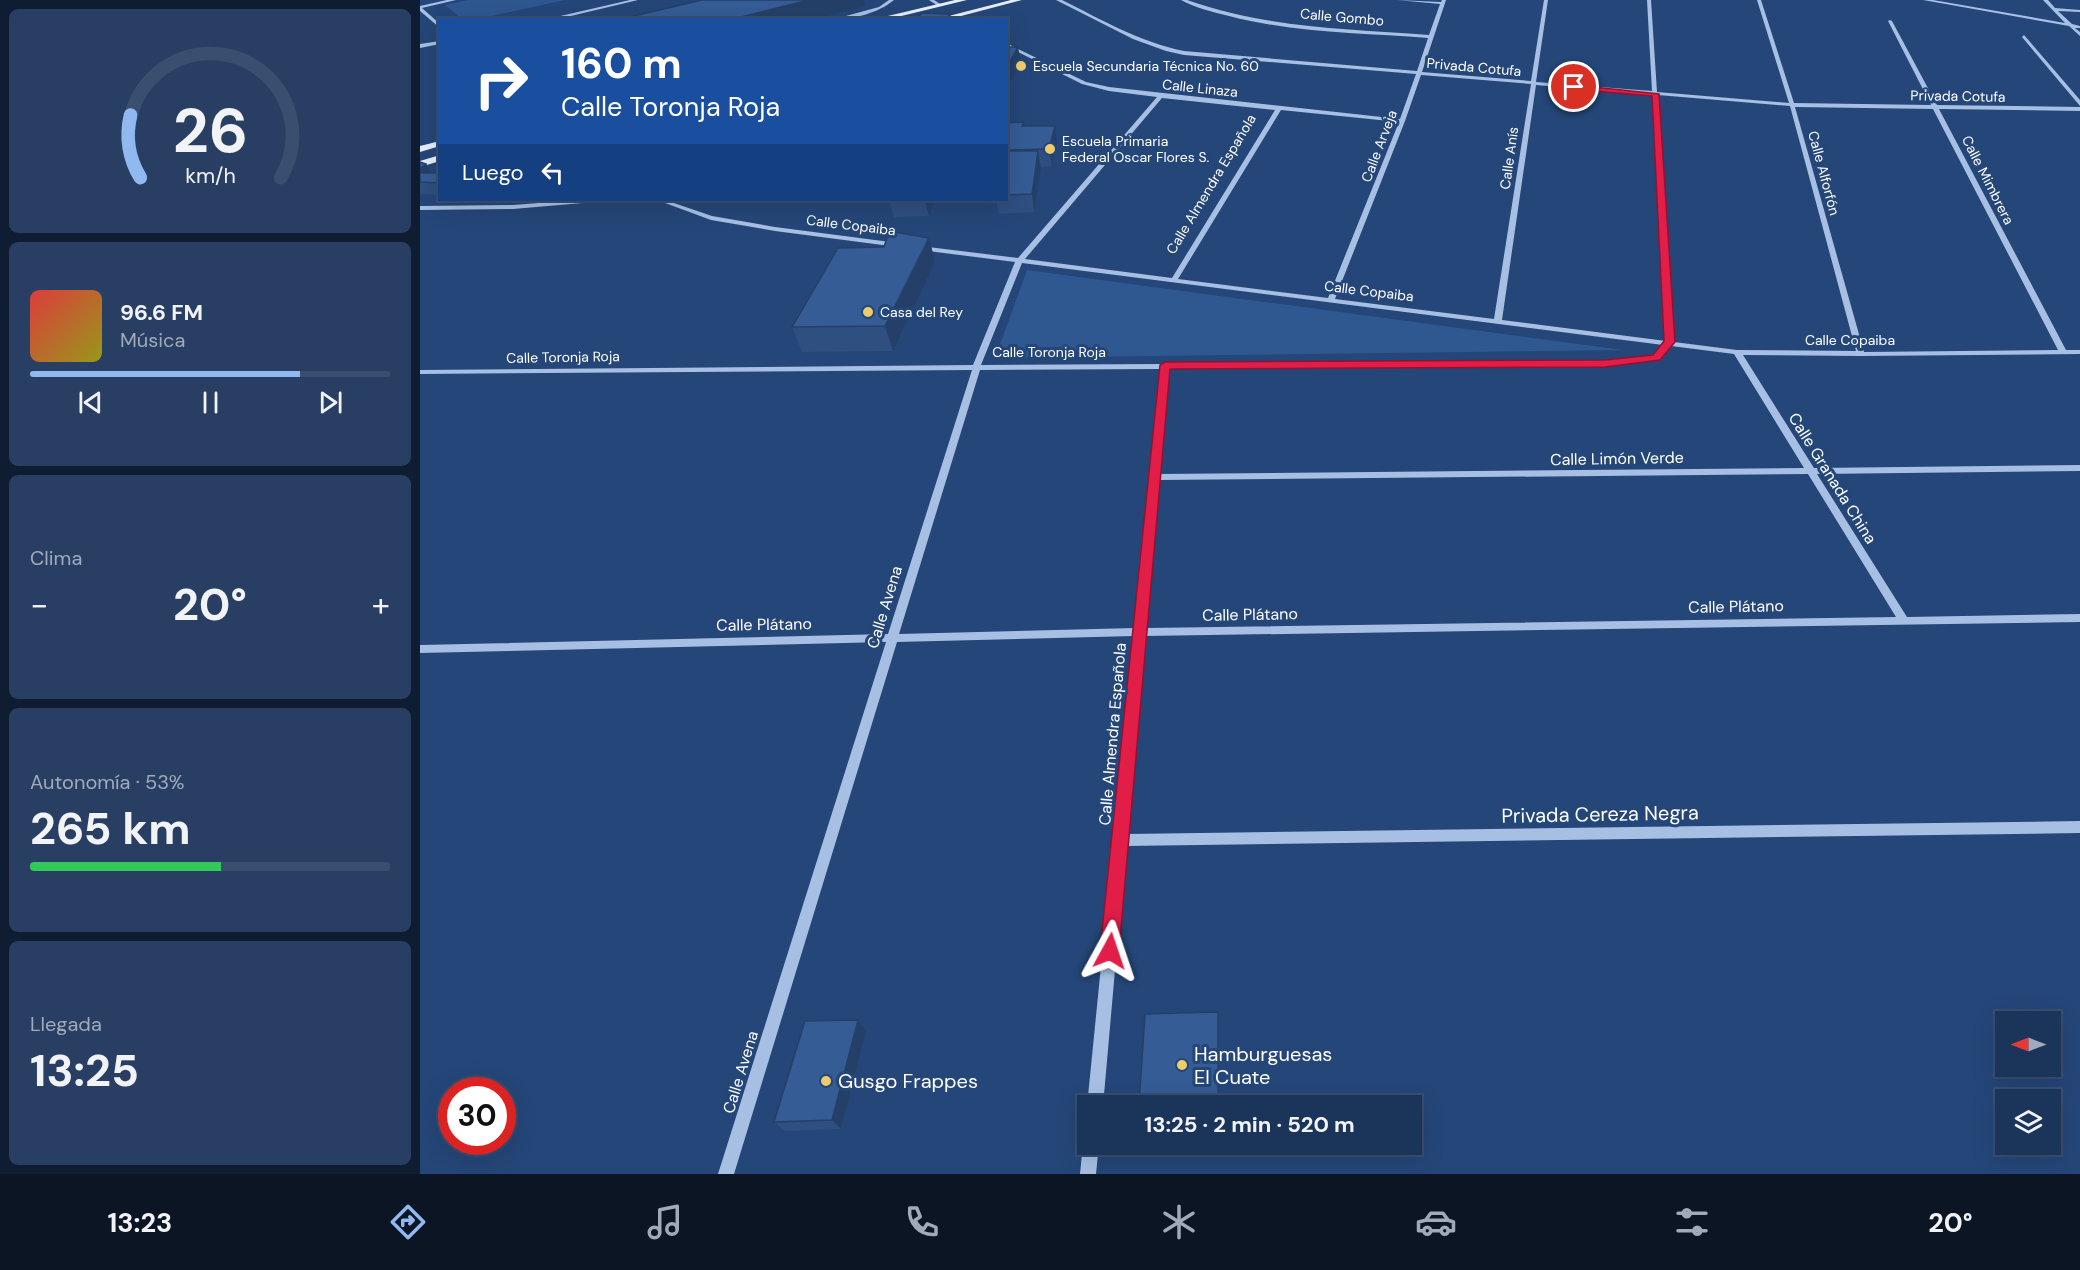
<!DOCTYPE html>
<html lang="es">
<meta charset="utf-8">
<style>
:root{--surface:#1b345a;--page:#283f63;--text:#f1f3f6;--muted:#a0aabb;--line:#394f70;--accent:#90b9f0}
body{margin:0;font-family:"DM Sans",sans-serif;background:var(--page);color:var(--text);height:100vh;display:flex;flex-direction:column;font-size:22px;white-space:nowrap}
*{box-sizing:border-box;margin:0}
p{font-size:20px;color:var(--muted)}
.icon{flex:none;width:33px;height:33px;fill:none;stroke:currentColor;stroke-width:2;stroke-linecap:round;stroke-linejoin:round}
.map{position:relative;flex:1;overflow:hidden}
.sheet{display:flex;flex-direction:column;gap:9px;padding:9px;background:#0f1d32;width:420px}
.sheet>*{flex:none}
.hud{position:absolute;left:18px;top:18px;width:570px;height:183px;border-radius:0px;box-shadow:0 6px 24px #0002,0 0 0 2px var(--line);background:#1a4fa0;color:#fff;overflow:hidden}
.needle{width:39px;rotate:270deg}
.tools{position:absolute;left:1575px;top:1011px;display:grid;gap:12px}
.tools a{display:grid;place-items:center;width:66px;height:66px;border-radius:0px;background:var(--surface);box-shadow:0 6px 24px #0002,0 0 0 2px var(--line);font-size:30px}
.speed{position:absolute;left:18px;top:1077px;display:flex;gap:12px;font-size:30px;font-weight:700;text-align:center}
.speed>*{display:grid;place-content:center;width:78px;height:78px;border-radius:50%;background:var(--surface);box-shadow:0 6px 24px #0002,0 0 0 2px var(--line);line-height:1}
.speed .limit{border:9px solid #d22;background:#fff;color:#111}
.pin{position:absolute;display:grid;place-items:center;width:51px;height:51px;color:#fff;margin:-26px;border:3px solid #fff;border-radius:50%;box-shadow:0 2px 6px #0007}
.me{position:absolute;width:66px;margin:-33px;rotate:5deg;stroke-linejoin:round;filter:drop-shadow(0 0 4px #0008)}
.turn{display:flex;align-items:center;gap:21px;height:126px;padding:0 24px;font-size:27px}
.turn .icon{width:78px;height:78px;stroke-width:2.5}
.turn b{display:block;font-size:42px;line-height:51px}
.then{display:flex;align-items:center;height:57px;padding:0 24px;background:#0003;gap:12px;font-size:22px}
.big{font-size:45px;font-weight:700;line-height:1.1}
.sheet .card{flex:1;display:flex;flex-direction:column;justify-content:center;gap:9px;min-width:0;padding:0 21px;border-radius:9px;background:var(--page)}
.sheet .dial{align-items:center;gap:0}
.dial svg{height:156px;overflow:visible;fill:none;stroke:var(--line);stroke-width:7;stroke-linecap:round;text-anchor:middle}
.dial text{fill:var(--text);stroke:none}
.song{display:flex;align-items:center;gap:18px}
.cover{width:72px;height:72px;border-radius:9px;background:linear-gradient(135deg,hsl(0 70% 55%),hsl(60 70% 35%))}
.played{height:6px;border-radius:3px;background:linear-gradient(90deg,var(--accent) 75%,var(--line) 75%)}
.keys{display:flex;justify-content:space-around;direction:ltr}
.heat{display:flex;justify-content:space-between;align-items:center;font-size:33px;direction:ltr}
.charge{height:9px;border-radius:4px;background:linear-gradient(90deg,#34c759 53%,var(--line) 0)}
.trip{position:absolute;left:657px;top:1095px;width:345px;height:60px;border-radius:0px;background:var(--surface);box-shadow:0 6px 24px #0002,0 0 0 2px var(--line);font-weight:700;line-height:60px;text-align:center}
.menu{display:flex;height:96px;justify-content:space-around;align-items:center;background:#0b1524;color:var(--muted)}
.menu .icon{width:42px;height:42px}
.menu .current{color:var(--accent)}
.menu b{font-size:27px;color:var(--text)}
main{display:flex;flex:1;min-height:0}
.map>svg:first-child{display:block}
</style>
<main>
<section class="sheet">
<div class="card dial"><svg viewBox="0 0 100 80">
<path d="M14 69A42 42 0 1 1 86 69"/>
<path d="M14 69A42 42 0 0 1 9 37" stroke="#90b9f0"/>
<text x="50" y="56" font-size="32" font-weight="700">26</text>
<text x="50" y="72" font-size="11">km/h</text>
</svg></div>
<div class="card">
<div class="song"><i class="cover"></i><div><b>96.6 FM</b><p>Música</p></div></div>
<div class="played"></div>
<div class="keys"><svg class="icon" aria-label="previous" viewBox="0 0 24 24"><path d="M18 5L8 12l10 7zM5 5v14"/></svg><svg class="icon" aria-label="pause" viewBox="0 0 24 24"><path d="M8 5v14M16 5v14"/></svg><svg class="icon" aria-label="next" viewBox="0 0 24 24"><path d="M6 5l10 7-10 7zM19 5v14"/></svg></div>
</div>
<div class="card"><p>Clima</p>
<div class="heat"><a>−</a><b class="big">20°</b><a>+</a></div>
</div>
<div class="card"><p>Autonomía · 53%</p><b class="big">265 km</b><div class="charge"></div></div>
<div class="card"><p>Llegada</p><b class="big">13:25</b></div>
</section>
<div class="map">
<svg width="1660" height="1174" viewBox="0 0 1660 1174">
<rect width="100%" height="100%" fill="#244678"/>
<path fill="#2f5790" d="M48 0H145L53 20 42 19 25 5Z
M607 270 1203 350 575 358Z"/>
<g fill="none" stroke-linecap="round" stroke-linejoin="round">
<path fill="#a6bfe3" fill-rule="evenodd" d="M27 0H36L2 8 20 24V28L0 11V6Z
M210 0H218L134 20H123Z
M469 0H474C459 13 431 20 411 20L459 7Z
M509 0H514L522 5 518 6Z
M636 0H642C682 20 720 42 764 51L997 71 1008 38C942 33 874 33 809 16 793 12 775 8 761 0H767C846 28 927 29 1009 35L1020 4 977 0 1021 2 1022 0H1026L1002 72 1111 81 1124 0H1128L1116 82 1232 91 1227 0H1231L1237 92 1369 103 1337 0H1341L1374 103 1511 105 1468 21 1470 20 1472 21 1517 105 1660 107V111L1519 109 1646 350H1660V354L1441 356 1323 355 1394 468 1660 465V471L1397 474 1487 617 1660 614V622L725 636 707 834 1660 821V833L706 846 683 1106H668V1107L667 1106 714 636 477 642 314 1174H298L466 642 0 653V645L468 634 552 370 0 374V370L553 365 595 262 500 250 496 248 500 246 598 258 737 97 689 91 662 84 586 46V43L666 82 689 87 980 119 996 74 764 55 746 51 713 39ZM1001 75 1111 84 1074 319 915 299 985 121ZM1116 85 1232 95 1246 341 1082 320ZM1238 95 1370 106 1436 351 1317 350 1254 342ZM742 98 855 110 752 278 605 259ZM1375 107 1513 109 1638 350 1444 352ZM861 110 979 122 908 298 758 279ZM602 263 1243 345 1234 356 1185 361 748 364 745 363 742 364 561 365ZM1251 346 1314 354 1384 468 739 474 749 369 1185 365 1239 360ZM740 369 715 628 479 634 560 370ZM1388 474 1476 617 726 628 739 480Z
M1503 0H1513L1645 23 1623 0H1628L1635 8 1660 10V12L1638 11 1652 24 1660 26V28H1655L1660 32V36L1649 26Z
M1604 35 1660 100V106L1602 37Z
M20 41V44L0 48V44Z
M157 200H177L174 202 93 209 0 210V206L93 205Z
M237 200H245L292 216 355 227 478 243 482 245 478 247 355 231 291 220Z
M668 1137V1144H679L676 1174H660L663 1144Z"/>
<path fill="#e6eefc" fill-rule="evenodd" d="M535 0H547L465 20H451Z
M591 0H602L526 20H513Z
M20 141V146L0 152V146Z
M20 155V161L0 167V161Z"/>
</g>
<path fill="#2e4f80" d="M586 47 601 62 590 83H586Z
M586 123 605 126H635L637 143 632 166 621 167 614 212 579 214 576 200H586Z
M0 162 6 164 11 173H20V195L0 194Z
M469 200H515L509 216 474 217Z
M509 238 515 262 473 351 382 352 372 327 464 247Z
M438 1020 446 1031 421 1129 365 1131 354 1122Z"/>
<path fill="#254068" d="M389 0H444L445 6 391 20H309Z
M530 14 532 20H526Z
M598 47 601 62 590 83 587 67Z
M635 126 637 143 632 166 629 149Z
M618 151 621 168 614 212 612 194Z
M6 164 13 176 0 180V169Z
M505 200H515L509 216Z
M509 238 515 262 473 351 465 326Z
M798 1012 799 1106H798Z
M438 1020 446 1031 421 1129 412 1120Z"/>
<path fill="#355c95" stroke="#254068" stroke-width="1.5" d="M282 0H389L309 20H197Z
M502 13 530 14 526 20H496Z
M586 47H598L587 67H586Z
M604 122 602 126H635L629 149 586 150V123Z
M586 151H618L612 194 586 195Z
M0 162 6 164 0 169Z
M0 173H20V183L0 182Z
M469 231 509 238 465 326 372 327 418 248 464 247Z
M798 1012V1106H719L725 1014Z
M438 1020 412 1120 354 1122 385 1021Z"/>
<path fill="#e11d48" stroke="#92132f" stroke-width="1.5" d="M1154 85 1239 94 1255 342 1240 360 1185 367 750 369 699 951 696 957 690 960 683 957 680 951 740 365 745 362 1185 360 1233 355 1244 341 1232 96 1151 89Z"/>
<g fill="#edcd6b" stroke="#244678" stroke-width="2">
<circle cx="601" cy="66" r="6"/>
<circle cx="630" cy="149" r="6"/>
<circle cx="448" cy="312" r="6"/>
<circle cx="762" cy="1065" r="6"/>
<circle cx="406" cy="1081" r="6"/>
</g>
<g text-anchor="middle" stroke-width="6" stroke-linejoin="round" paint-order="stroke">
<g font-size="14" fill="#fff" stroke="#244678">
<text transform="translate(922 17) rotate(5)" y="5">Calle Gombo</text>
<text transform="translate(1054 67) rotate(5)" y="5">Privada Cotufa</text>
<text transform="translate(780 88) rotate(6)" y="5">Calle Linaza</text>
<text transform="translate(1538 96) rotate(1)" y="5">Privada Cotufa</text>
<text transform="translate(959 146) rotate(-69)" y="5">Calle Arveja</text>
<text transform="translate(1089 158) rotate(-82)" y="5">Calle Anís</text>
<text transform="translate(1404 173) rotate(75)" y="5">Calle Alforfón</text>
<text transform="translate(1568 180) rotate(63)" y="5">Calle Mimbrera</text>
<text transform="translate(791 184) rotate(-59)" y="5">Calle Almendra Española</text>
<text transform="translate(431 225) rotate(7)" y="5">Calle Copaiba</text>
<text transform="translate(949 291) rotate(7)" y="5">Calle Copaiba</text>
<text x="1430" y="345">Calle Copaiba</text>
<text x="629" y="357">Calle Toronja Roja</text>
<text transform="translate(143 357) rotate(-1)" y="5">Calle Toronja Roja</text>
</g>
<g font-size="14" fill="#fff" stroke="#244678" text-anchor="start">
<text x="613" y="71">Escuela Secundaria Técnica No. 60</text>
<text x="642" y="146">Escuela Primaria<tspan x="642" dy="16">Federal Oscar Flores S.</tspan></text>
<text x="460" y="317">Casa del Rey</text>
</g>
<g font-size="16" fill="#fff" stroke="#244678">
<text transform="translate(1197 458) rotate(-1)" y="6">Calle Limón Verde</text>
<text transform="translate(1413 478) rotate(58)" y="6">Calle Granada China</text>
<text transform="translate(1316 606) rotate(-1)" y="6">Calle Plátano</text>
<text transform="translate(464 607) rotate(-73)" y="6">Calle Avena</text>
<text transform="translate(830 614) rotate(-1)" y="6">Calle Plátano</text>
<text transform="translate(344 624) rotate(-1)" y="6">Calle Plátano</text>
<text transform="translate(692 734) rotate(-85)" y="6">Calle Almendra Española</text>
<text transform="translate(320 1072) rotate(-73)" y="6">Calle Avena</text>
</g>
<g font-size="20" fill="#fff" stroke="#244678">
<text transform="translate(1180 814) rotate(-1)" y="7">Privada Cereza Negra</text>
</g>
<g font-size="20" fill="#fff" stroke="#244678" text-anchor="start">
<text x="774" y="1061">Hamburguesas<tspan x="774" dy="23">El Cuate</tspan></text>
<text x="418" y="1088">Gusgo Frappes</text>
</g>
</g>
</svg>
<div class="tools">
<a><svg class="needle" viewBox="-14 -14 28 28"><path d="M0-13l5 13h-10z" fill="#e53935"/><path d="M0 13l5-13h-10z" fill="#a0aabb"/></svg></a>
<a><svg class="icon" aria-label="layers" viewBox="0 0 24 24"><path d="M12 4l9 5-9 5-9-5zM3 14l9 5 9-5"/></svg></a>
</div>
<div class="speed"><div class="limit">30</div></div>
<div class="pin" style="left:1154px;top:87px;background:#d93025"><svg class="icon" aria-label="arrive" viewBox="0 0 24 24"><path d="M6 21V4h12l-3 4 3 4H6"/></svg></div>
<svg class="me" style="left:690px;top:951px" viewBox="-20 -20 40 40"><path d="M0-17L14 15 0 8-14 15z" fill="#e11d48" stroke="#fff" stroke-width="4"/></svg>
<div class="trip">13:25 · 2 min · 520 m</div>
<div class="hud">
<div class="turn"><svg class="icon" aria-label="right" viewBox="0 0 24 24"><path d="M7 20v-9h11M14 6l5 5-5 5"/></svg><div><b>160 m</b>Calle Toronja Roja</div></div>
<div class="then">Luego<svg class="icon" aria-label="left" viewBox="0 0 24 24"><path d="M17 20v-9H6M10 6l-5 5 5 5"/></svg></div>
</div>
</div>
</main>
<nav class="menu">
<b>13:23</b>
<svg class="icon current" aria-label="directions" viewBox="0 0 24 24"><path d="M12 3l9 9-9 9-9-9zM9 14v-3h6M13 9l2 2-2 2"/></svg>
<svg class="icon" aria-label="music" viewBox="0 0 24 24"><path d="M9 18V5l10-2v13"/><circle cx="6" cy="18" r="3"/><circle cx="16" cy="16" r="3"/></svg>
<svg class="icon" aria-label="phone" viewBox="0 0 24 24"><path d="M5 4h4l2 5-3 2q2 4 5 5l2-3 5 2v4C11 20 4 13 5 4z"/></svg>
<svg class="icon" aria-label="climate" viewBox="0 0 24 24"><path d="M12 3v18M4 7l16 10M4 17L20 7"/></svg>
<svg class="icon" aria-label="car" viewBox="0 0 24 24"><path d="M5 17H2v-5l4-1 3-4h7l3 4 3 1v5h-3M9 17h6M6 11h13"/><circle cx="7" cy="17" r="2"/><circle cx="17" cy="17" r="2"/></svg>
<svg class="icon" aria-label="filters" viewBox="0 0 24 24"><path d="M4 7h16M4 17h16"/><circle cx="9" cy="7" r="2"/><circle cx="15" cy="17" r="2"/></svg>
<b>20°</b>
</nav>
